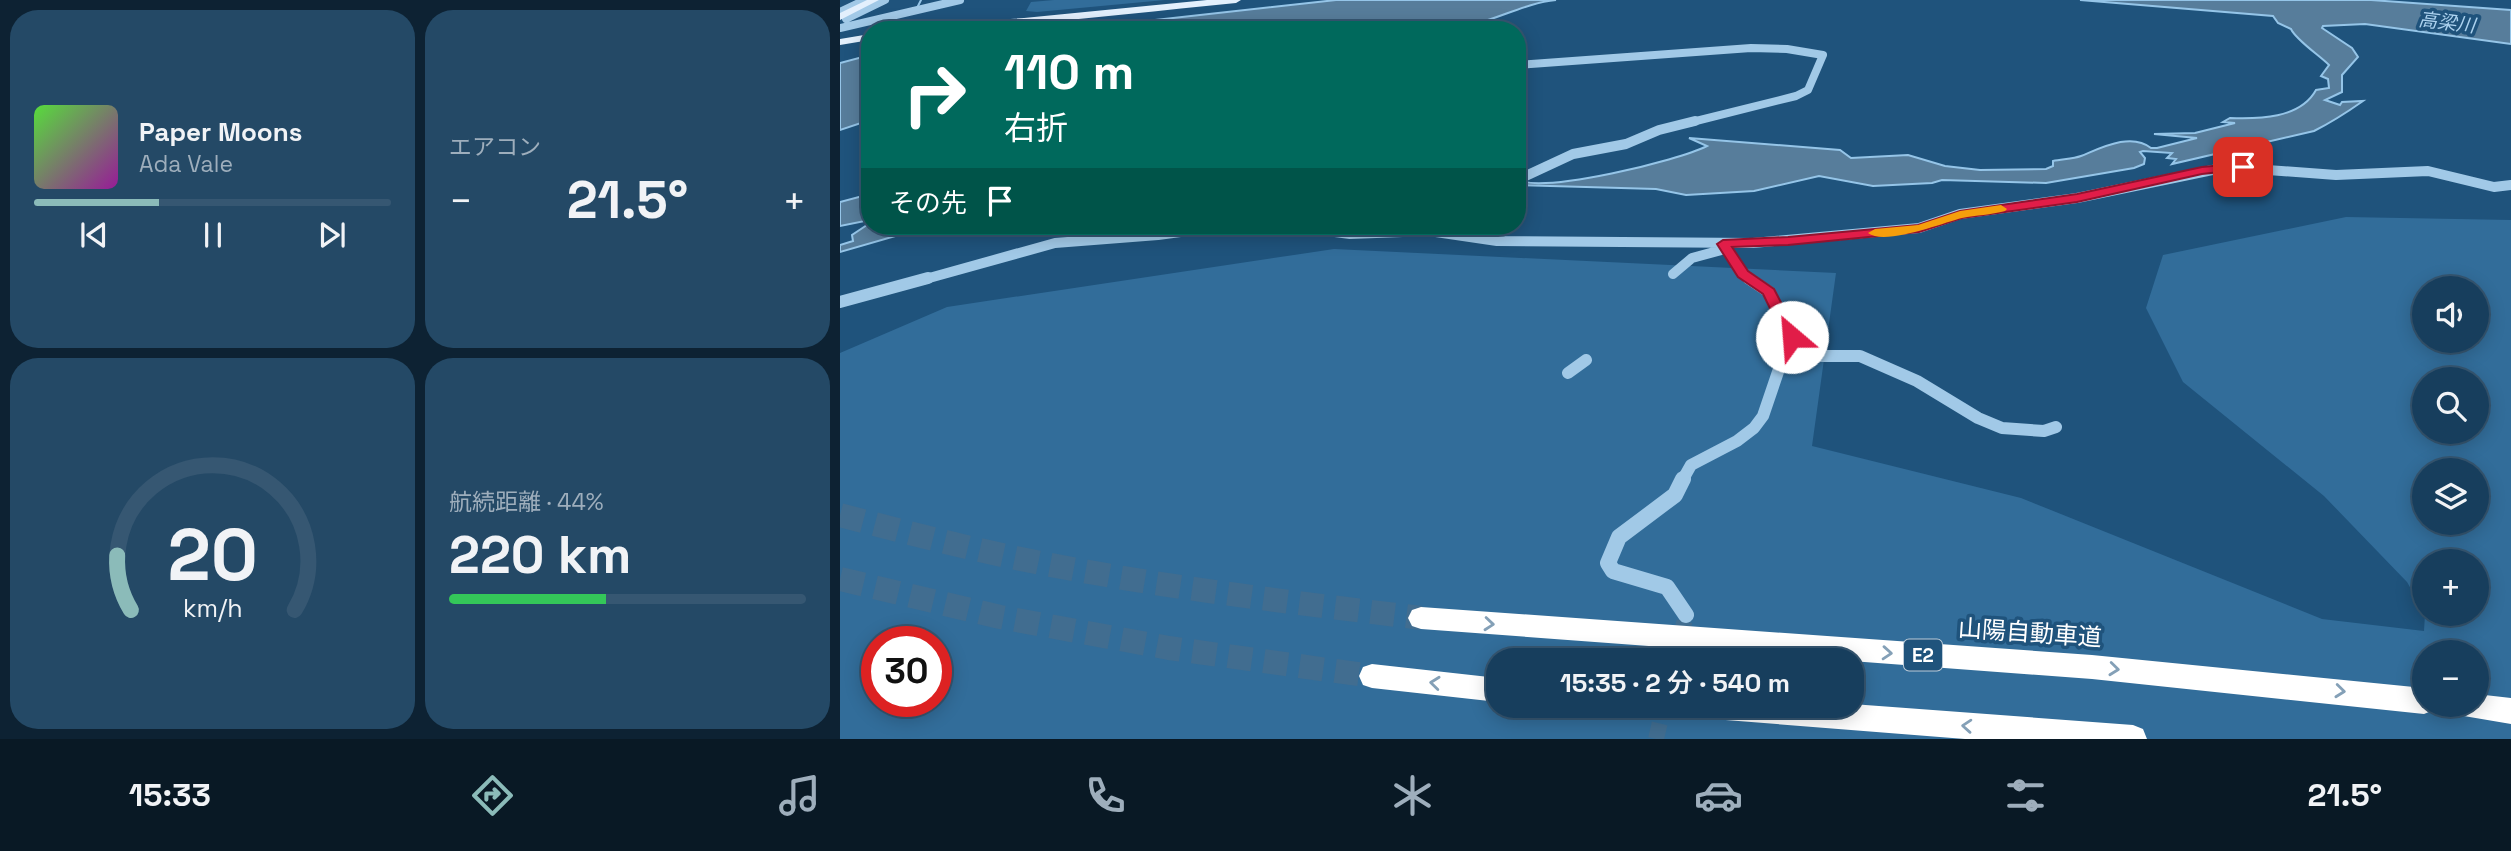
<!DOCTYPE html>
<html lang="ja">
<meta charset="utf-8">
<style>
:root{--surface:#173e5d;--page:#244966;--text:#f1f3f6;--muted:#9eaebc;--line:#365772;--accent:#8bbbb9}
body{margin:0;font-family:"Space Grotesk","Noto Sans JP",sans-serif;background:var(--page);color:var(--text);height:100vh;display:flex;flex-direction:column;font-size:26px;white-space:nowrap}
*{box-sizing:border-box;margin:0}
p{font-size:23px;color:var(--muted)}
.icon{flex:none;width:38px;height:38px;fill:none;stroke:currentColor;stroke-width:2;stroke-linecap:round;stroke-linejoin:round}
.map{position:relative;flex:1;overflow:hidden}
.sheet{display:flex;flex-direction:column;gap:10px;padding:10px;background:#0d2233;width:840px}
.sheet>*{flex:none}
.guide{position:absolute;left:21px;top:21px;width:665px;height:214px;border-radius:28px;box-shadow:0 4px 18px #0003,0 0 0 2px var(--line);background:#00695c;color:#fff;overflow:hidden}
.tools{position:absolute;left:1572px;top:276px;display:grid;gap:14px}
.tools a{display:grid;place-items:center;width:77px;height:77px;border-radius:50%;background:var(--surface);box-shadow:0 4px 18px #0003,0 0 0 2px var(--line);font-size:35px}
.speed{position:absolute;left:21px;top:626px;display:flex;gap:14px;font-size:35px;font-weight:700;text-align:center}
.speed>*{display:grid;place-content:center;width:91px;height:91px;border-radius:50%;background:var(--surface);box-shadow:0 4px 18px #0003,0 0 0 2px var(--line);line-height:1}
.speed .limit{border:10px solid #d22;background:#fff;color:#111}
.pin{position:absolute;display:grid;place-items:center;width:60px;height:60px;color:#fff;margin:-30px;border-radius:14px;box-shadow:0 4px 10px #0006}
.me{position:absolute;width:77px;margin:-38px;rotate:333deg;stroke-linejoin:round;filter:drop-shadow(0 0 5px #0008)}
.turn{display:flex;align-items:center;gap:24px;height:147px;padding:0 28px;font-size:32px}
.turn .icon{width:91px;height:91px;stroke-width:2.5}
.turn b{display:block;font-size:49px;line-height:60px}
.then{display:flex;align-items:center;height:66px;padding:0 28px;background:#0003;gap:14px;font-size:26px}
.big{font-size:52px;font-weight:600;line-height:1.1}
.sheet .tile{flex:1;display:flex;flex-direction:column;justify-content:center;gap:10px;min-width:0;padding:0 24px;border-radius:28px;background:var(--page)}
.sheet .dial{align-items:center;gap:0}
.dial svg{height:182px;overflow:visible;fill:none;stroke:var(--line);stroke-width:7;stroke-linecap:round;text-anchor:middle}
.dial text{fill:var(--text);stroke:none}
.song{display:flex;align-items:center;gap:21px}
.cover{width:84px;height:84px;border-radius:10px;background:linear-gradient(135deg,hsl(110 70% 55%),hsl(300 70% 35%))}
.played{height:7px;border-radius:4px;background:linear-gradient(90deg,var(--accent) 35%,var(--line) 35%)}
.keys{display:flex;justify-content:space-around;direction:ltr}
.heat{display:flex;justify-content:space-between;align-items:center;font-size:38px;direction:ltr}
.charge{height:10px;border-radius:5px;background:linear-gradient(90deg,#34c759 44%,var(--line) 0)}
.sheet .tiles{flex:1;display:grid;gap:10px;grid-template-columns:repeat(2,1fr)}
.trip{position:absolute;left:646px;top:648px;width:378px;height:70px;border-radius:28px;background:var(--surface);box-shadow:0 4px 18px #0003,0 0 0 2px var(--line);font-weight:600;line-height:70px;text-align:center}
.tabs{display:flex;height:112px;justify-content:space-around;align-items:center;background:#091925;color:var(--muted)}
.tabs .icon{width:49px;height:49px}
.tabs .current{color:var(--accent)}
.tabs b{font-size:32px;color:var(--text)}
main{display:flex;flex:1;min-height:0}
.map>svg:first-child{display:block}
</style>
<main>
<section class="sheet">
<div class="tiles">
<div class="tile">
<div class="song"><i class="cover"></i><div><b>Paper Moons</b><p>Ada Vale</p></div></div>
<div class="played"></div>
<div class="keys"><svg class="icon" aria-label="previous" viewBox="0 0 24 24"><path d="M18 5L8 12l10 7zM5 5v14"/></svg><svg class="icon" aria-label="pause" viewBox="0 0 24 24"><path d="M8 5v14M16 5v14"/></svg><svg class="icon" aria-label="next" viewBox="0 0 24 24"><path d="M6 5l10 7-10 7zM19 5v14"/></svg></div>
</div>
<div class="tile"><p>エアコン</p>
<div class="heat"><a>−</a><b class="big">21.5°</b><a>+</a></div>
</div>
<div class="tile dial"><svg viewBox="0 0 100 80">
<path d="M14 69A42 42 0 1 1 86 69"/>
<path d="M14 69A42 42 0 0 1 8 45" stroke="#8bbbb9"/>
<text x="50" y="56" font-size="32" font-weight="700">20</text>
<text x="50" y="72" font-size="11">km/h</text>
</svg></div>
<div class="tile"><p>航続距離 · 44%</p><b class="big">220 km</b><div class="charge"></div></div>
</div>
</section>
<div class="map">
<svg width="1671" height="739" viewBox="0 0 1671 739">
<rect width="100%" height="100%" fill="#1f537c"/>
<path fill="#326d9a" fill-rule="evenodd" d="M214 0H325L197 12 186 11 191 2Z
M1506 217 1671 220V739H0V353L107 307 494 249 996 273 972 446 1181 498 1482 619 1584 631 1585 614H1636V562H1584V612L1567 582 1484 496 1343 382 1306 308 1323 255ZM1584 289H1636V341H1584ZM1584 380H1636V432H1584ZM1584 471H1636V523H1584ZM37 642H96V702H37ZM1584 653H1636V705H1584ZM658 660H1012V705H658Z"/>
<path fill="#577d9b" stroke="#95c5e8" stroke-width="2" d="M496 0H716C686 3 661 18 631 25L633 22 611 30H225Z
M1240 0H1531L1671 10V44L1525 24 1483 26 1482 28 1512 48 1518 57 1502 75V92L1485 100 1500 105 1502 102 1523 101C1506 113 1492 122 1474 131L1332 164 1336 159 1327 158 1332 153 1303 151 1300 152 1305 158 1304 164 1294 168 1206 183 1102 180 1092 183 1033 186 979 176 914 191 846 195 816 189 677 185V180C706 193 837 161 867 146L849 138 1000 150 1011 158 1068 155 1105 166 1140 170 1206 169 1213 166V161C1222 159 1233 159 1241 156 1261 148 1291 132 1311 148H1317L1357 138 1314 134 1355 133 1395 123 1383 122 1390 118C1418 119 1460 119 1476 90L1489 88 1488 79 1481 76 1489 65C1479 55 1456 40 1451 29L1438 23 1433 16Z
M30 55V120L0 130V63Z
M30 194V220L0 226V202Z
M30 223V226H90L0 252V245L13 241 12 235Z"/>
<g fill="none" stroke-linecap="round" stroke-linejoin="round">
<path stroke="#95c5e8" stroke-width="2" d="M76 10 81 0"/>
<path stroke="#416d90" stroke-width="16" stroke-dasharray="16 8" stroke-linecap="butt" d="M835 660 846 615
M816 739 824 705"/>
<path stroke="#416d90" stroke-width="24" stroke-dasharray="24 12" stroke-linecap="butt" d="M0 515C79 536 158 556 238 570 352 591 467 604 581 618
M0 579 160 617 329 648 532 676"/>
<path stroke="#a1c9e7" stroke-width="8" d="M0 12 25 0
M6 19 45 0
M0 28 120 0
M677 65 911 48 947 49 983 55 968 90 956 96 848 123"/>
<path stroke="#a1c9e7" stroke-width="10" d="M677 180 733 154 786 144 819 130 855 121
M450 226 510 234 589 231 657 241 913 243 1079 228 1120 214 1237 198 1387 167 1496 175 1588 171 1654 187 1671 185
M883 244 903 274 911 280
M833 274 852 258 885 249
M82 280 215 243 318 235 385 226"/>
<path stroke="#a1c9e7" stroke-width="12" d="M908 278 929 292 954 347 972 356H1020L1077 381 1138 418 1162 428 1204 431 1216 427
M0 302 88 278
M728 373 746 360
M842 481 851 465 897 441 914 428 923 416 940 366 954 347"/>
<path stroke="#a1c9e7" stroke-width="16" d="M843 479 835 495 779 537 768 563 773 571 827 587 846 615"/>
<path fill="#e3f0fd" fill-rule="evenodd" d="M27 0H39L0 20V13Z
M367 0H401L396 3C280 14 164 30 47 30L52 27 184 18Z
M30 34V40L0 45V39Z"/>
<path fill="#fff" fill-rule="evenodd" d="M581 607 1252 655 1584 688V705H1596L1594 710 1584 714 1252 679 581 629 572 626 568 618 572 610Z
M532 664 658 678V702L532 688 523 685 519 676 523 667Z
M1636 694 1671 698V724L1612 714 1608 705H1636Z
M1012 704 1293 725 1303 729 1307 739H1125L860 718 850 714 846 705Z"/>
</g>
<defs><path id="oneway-chevron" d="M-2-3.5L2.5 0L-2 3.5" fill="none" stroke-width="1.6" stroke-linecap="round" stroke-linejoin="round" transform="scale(1.75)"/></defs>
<g stroke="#84a0b7">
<use href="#oneway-chevron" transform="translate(649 624) rotate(5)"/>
<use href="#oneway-chevron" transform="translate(1047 653) rotate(4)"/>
<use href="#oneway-chevron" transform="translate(1274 669) rotate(6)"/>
<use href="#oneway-chevron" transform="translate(595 683) rotate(-174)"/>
<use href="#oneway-chevron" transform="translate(1500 691) rotate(6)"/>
<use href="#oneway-chevron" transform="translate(1127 726) rotate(-176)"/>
</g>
<path fill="#e11d48" stroke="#92132f" stroke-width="2" d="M1403 163 1409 167 1407 169 1362 174 1237 202 1122 218 1079 232 948 245 892 247 908 271 934 289 959 337 952 342 944 337 923 294 898 277 877 244 883 240 948 237 1078 225 1120 211 1237 194 1362 167Z"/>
<path fill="#f59e0b" d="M1161 205 1167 209 1165 211C1151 215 1136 215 1122 218 1102 223 1045 246 1028 233L1035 229 1078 225 1120 211Z"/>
<g text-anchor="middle" stroke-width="7" stroke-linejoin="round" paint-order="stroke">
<g font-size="19" font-style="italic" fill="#acd2ef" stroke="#1f537c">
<text transform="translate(1607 22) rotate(7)" y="7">高梁川</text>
</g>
<rect fill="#1f537c" stroke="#bccbd8" stroke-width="2" x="1064" y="639.5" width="38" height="31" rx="5"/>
<g font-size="19" font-weight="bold" fill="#fff">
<text x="1083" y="662">E2</text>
</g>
<g font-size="24" fill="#fff" stroke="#1f537c">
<text transform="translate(1190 633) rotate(4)" y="8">山陽自動車道</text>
</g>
</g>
</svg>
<div class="tools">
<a><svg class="icon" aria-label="sound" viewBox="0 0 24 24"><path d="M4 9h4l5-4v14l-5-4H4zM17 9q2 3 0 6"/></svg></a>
<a><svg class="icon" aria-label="search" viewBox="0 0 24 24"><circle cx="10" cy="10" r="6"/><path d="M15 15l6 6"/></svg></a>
<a><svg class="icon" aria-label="layers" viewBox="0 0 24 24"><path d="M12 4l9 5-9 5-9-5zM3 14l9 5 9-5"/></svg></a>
<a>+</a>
<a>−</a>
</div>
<div class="speed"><div class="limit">30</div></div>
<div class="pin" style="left:1403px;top:167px;background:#d93025"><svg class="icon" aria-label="arrive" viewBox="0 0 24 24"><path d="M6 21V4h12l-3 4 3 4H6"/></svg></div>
<svg class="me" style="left:952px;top:337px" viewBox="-20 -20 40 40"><circle r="19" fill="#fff"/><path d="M0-13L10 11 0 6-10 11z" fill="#e11d48"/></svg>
<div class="trip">15:35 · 2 分 · 540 m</div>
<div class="guide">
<div class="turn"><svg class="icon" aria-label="right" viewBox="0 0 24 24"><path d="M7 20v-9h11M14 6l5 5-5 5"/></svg><div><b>110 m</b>右折</div></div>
<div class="then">その先<svg class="icon" aria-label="arrive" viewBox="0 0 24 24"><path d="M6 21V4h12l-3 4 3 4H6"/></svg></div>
</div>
</div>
</main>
<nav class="tabs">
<b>15:33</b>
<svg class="icon current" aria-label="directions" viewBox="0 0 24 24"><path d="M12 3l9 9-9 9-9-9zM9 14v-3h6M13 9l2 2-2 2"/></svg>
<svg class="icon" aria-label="music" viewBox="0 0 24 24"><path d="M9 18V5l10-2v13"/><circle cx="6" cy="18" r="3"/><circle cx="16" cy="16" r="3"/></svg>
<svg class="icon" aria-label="phone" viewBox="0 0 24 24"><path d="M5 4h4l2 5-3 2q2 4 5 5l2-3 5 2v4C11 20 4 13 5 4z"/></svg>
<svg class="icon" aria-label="climate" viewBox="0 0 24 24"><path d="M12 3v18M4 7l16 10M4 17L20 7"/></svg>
<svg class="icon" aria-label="car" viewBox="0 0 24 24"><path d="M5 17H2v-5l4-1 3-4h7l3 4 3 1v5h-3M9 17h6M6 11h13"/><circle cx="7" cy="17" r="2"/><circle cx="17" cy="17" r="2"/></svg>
<svg class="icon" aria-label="filters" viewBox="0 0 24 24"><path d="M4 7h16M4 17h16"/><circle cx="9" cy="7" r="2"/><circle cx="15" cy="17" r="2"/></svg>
<b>21.5°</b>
</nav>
